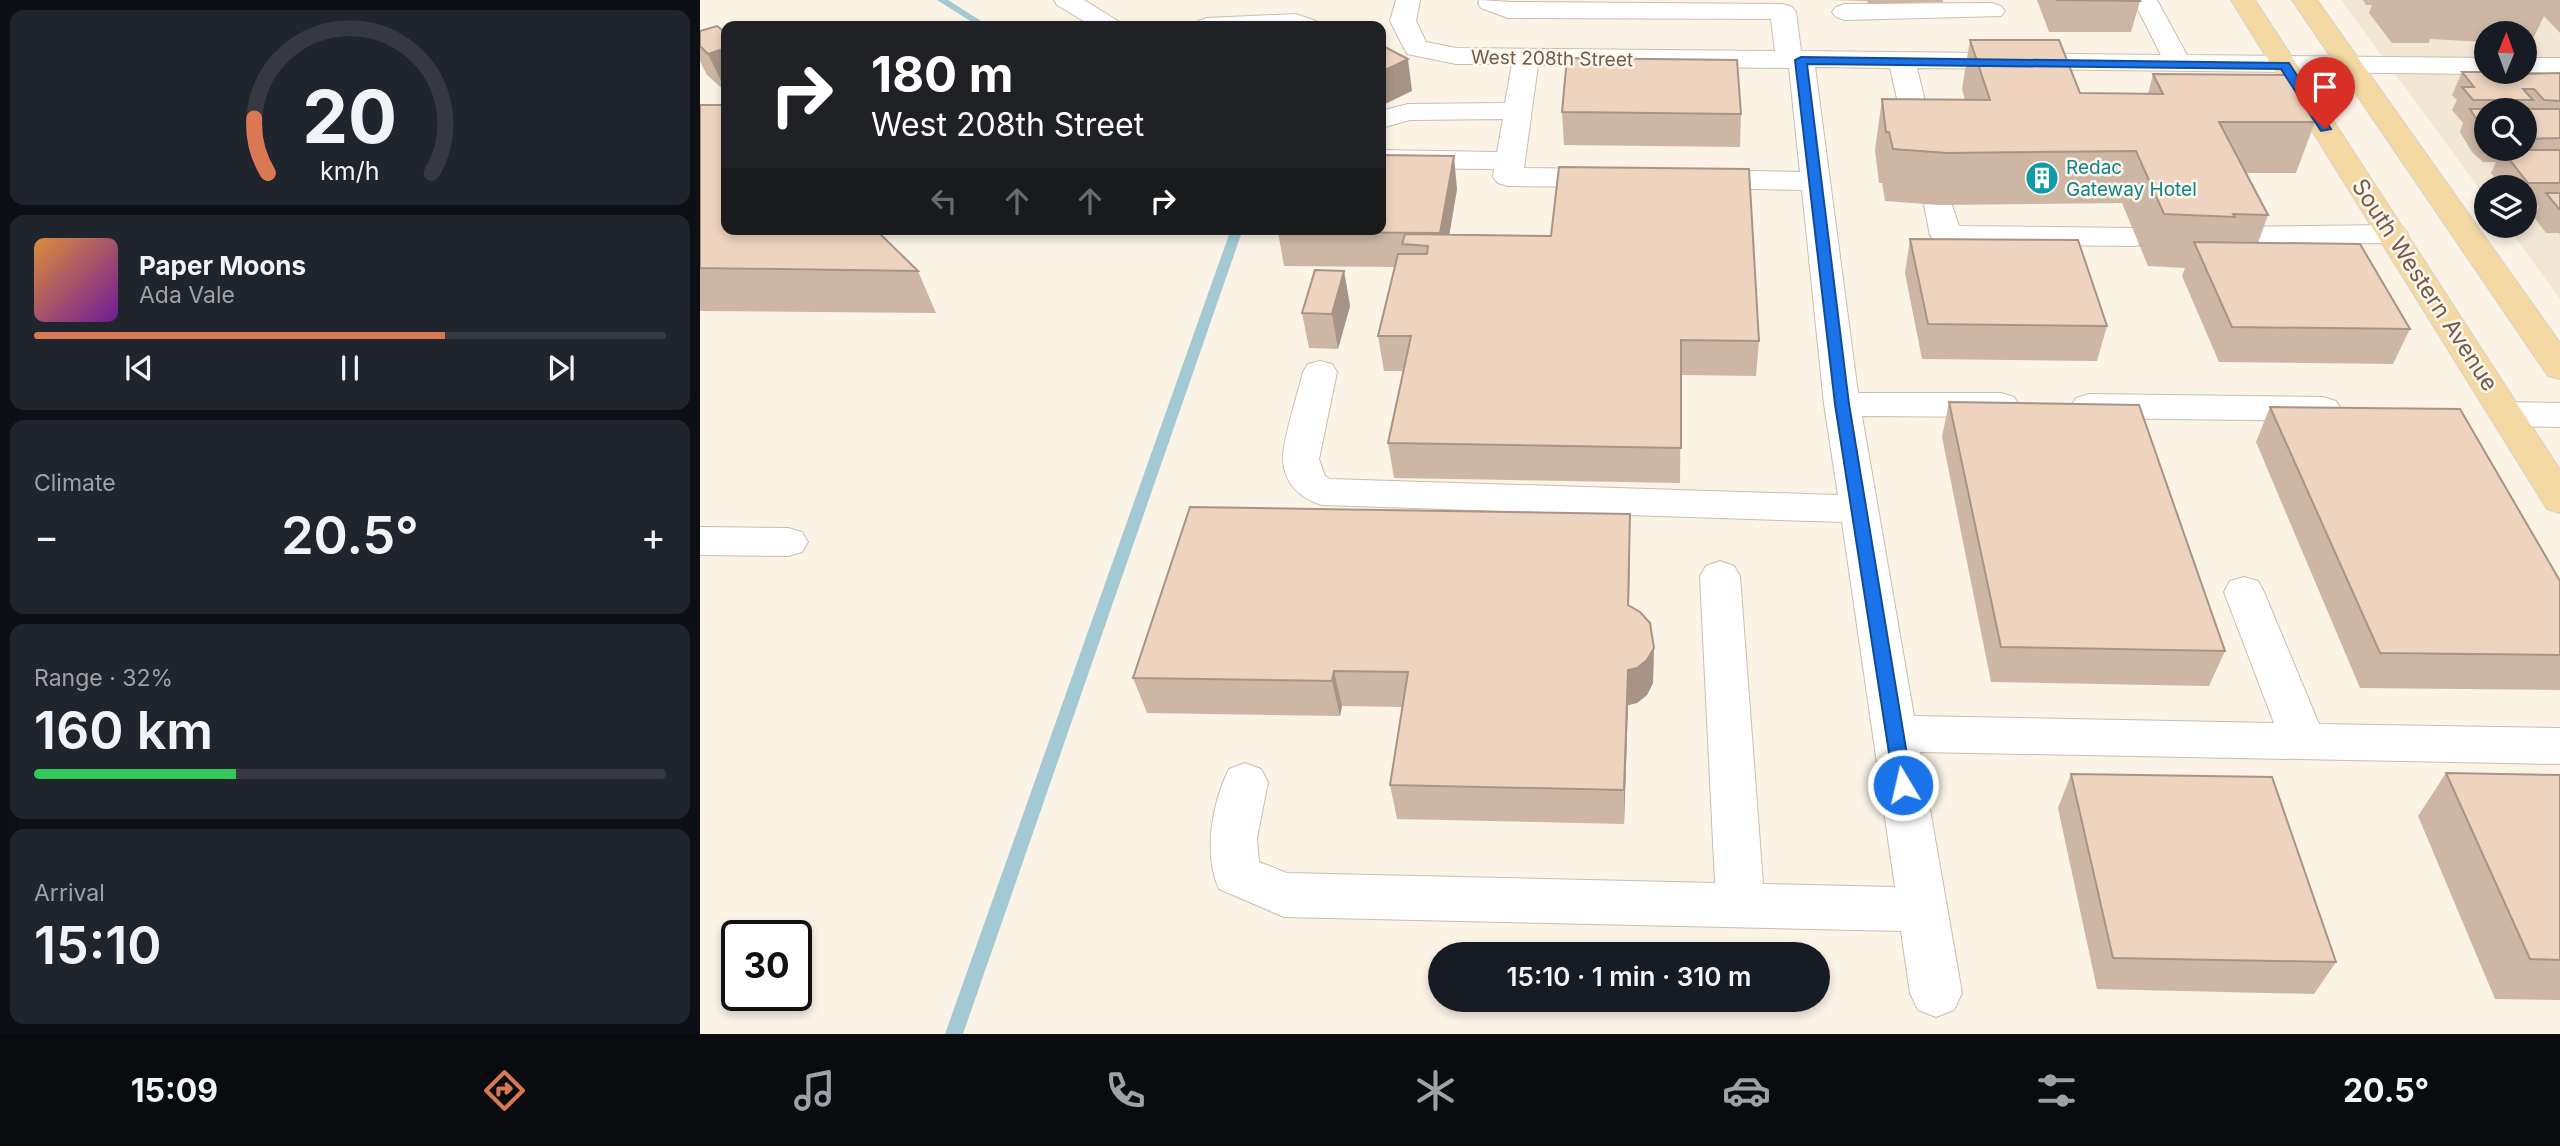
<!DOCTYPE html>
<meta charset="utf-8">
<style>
:root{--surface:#171b24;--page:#20242c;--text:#f1f3f6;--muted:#9ea1a6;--line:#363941;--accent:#db7854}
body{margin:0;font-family:Inter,sans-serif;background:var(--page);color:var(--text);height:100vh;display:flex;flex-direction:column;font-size:26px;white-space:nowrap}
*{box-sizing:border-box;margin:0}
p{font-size:23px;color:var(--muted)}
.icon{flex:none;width:38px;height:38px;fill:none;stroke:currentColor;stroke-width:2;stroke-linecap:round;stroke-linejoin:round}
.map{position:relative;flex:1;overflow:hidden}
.side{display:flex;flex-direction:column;gap:10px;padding:10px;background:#0d0f14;width:700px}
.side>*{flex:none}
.banner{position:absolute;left:21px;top:21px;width:665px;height:214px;border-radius:14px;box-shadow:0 4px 10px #0003;background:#202124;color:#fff;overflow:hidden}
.needle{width:46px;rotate:1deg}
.buttons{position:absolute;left:1774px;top:21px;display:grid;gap:14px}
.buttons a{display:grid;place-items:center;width:63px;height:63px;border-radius:50%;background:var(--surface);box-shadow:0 4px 10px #0003;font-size:35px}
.speed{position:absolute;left:21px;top:920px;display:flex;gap:14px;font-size:35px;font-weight:700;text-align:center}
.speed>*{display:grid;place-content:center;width:91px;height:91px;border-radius:50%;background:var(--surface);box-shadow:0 4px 10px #0003;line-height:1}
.speed .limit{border:4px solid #111;border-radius:10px;background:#fff;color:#111}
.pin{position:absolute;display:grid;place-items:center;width:60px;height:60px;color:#fff;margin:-72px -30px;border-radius:50% 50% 50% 0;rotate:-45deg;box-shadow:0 0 7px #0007}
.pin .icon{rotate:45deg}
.me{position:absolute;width:77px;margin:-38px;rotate:351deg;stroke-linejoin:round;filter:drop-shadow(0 0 5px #0008)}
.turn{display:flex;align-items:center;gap:24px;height:147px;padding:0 35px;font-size:32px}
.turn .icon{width:91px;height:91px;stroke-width:2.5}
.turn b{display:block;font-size:49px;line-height:60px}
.lanes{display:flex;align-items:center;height:66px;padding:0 35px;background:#0003;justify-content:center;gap:35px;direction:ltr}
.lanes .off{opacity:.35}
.big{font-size:52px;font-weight:600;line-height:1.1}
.side .tile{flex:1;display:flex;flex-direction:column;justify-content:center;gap:10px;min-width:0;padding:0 24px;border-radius:14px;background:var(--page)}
.side .dial{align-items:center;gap:0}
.dial svg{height:182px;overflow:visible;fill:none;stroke:var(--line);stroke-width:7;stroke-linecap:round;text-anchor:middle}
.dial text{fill:var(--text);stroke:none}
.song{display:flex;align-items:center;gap:21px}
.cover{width:84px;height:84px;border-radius:10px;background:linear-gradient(135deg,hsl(30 70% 55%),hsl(280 70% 35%))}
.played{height:7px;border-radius:4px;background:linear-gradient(90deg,var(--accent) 65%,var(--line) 65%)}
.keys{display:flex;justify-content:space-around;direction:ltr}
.heat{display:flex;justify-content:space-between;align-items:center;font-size:38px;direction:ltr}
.charge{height:10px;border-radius:5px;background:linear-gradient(90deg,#34c759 32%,var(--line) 0)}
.trip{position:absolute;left:728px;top:942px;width:402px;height:70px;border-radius:35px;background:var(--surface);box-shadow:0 4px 10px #0003;font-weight:600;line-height:70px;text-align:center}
.tab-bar{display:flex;height:112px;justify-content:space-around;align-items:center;background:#090b0e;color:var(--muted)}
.tab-bar .icon{width:49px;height:49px}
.tab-bar .current{color:var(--accent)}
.tab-bar b{font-size:32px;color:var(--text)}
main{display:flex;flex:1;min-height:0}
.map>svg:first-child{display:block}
</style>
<main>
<section class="side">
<div class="tile dial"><svg viewBox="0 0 100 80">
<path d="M14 69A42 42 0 1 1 86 69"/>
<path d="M14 69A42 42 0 0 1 8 45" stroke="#db7854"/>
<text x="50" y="56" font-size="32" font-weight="700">20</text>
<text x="50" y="72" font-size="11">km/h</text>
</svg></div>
<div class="tile">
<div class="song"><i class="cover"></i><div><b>Paper Moons</b><p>Ada Vale</p></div></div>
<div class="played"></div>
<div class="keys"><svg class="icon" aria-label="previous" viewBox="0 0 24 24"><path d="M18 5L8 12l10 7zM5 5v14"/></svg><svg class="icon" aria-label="pause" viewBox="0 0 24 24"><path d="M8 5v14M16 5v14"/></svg><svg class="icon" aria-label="next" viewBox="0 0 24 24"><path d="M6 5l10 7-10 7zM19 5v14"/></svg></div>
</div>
<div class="tile"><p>Climate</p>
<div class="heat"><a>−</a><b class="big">20.5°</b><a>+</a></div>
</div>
<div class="tile"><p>Range · 32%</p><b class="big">160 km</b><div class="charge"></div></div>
<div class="tile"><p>Arrival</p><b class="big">15:10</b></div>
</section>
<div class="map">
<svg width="1860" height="1034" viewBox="0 0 1860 1034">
<rect width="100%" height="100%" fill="#fbf3e6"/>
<path fill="#f2e6d5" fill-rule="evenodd" d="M1641 0H1860V299L1807 226H1825V187H1787V199ZM1787 33H1825V72H1787ZM1787 110H1825V149H1787Z"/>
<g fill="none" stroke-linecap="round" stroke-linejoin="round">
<path fill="#a3cad4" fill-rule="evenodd" d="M237 0H248L289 26H278Z
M531 229H543L263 1034H245Z"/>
<defs>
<path id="minor" d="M354 0H384L418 21 422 26H392L357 5Z
M696 0H720L716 21 726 42 756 48 1075 51 1071 19 808 18 781 8 778 3 779 0 811 2 1083 4 1092 7 1096 12 1101 51 1461 55 1433 0H1457L1487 55 1787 58V72H1796L1787 74 1217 68 1237 151 1233 157 1223 160 1213 157 1209 151 1190 68 1115 67 1158 393H1301L1314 397 1319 405 1314 413 1301 417 1162 416 1214 716 1574 723 1524 592 1530 581 1544 577 1558 581 1564 592 1619 724 1860 728V764L1220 752 1262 993 1254 1010 1236 1017 1218 1010 1210 993 1201 931 584 917 519 889C503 854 512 803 529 769L545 763 561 769 568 782 557 838 559 862 587 873 1015 883 1000 576 1006 566 1020 561 1034 566 1040 576 1063 884 1195 887 1142 522 622 505C601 499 583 483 583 458 583 439 598 393 603 372L608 364 620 361 632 364 637 372 619 459 625 476 630 479 1138 495 1124 404 1102 190 997 188 987 185 982 179 987 173 997 170 1100 172 1089 68 838 65 824 168 909 169 919 172 924 178 919 184 909 187 808 186 798 183 793 177 794 169 681 168V150L797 152 803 119 710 120 681 128V111L708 104 805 103 812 64H756L707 54 690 21Z
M1292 3 1301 6 1305 11 1301 16 1145 20 1136 17 1132 12 1136 7 1145 4Z
M596 14 616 21 620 26H494L498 21 507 18Z
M1825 58H1860V74L1816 72H1825Z
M1239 196 1250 199 1259 226 1434 228 1445 230 1450 237 1445 244 1434 246 1246 244 1235 242 1230 235 1224 205 1228 199Z
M1692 225 1703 227 1708 234 1703 241 1692 243 1532 245 1521 243 1516 236 1521 229 1532 227Z
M1389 394 1623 397 1636 401 1641 409 1636 417 1623 421 1389 418 1376 414 1371 406 1376 398Z
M1808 402 1860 403V427L1808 426 1795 422 1790 414 1795 406Z
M0 527 88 528 102 532 108 542 102 552 88 556 0 555Z"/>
<path id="major" d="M1531 0H1555L1860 470V513L1847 509Z
M1592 0H1617L1860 343V379L1848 376Z"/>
</defs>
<use href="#minor" stroke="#ccbcad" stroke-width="2"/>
<use href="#major" stroke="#d8d1cd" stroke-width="2"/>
<use href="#minor" fill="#fff" fill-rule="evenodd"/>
<use href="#major" fill="#f4d9a3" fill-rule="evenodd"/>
</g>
<path fill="#cdb6a4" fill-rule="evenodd" d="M1129 0H1243V2L1168 4 1167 1Z
M1337 0H1439L1440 1 1431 32H1349Z
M1663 0H1860V33L1844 16 1831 43H1825V33H1787V42L1730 39 1729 43H1692L1669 13 1672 5H1666Z
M0 31 26 33V92L7 75 0 61Z
M1270 40 1380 93 1448 94 1453 74 1607 103 1606 108 1615 122 1596 173H1546L1568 215 1558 243 1710 329 1693 364 1519 362 1482 276 1485 268 1448 266 1422 203 1238 205 1185 201 1182 183H1179L1175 150 1182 99 1265 100 1262 89Z
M1762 72 1860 73V235L1859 233H1846L1834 217 1839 206H1825V187H1802L1791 173 1796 162H1783L1772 152 1760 132 1763 123 1752 110 1757 100 1752 95ZM1787 110H1825V149H1787Z
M0 105 218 271 236 313 0 311Z
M862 112 1041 114 1040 147 864 145Z
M757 189 749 235 1059 341 1056 376 981 375 980 483 694 478 688 443 704 371H684L678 336 695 267 584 266 578 232Z
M1210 239 1407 326 1397 361 1222 359 1205 273Z
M644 271 650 306 638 349 609 348 602 313Z
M1249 402 1525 651 1509 686 1291 682 1242 437Z
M1570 407 1860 581V690L1660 688 1556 442Z
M930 549 929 606 954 648 953 683 947 695 937 703 928 705 924 824 697 819 690 785 703 707 642 706 640 716 447 713 433 678Z
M1746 773 1860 775V1000L1795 999 1718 816Z
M1371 774 1636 962 1614 994 1397 989 1358 808Z"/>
<path fill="#a79486" d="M26 48V91L8 54Z
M708 59 712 91 681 106V72Z
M754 156 757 189 744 267 740 233Z
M644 271 650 306 638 349 632 314Z
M930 514V549L928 641V605Z
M954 648 953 683 947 695 937 703 928 705 924 824V790L928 670Z
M634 671 642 706 640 716 632 681Z"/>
<path fill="#eed4bf" stroke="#a79486" stroke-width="2" d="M1356 0H1439L1440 1Z
M17 26 26 33V48L8 54 0 46V31Z
M1270 40H1359L1380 93 1463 94 1453 74 1586 75 1607 103H1602L1615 122H1519L1568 215 1533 214 1535 217 1464 214 1436 151 1247 153 1193 149 1189 132H1186L1182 99 1290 100Z
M681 45 708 59 681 72Z
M867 58 1037 60 1041 114 862 112Z
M1762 72H1810L1812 74 1860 73V101L1844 100 1834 89H1823L1833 100H1773L1762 87H1774Z
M0 105H26V229H175L218 271 0 268Z
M1770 109H1860V138L1825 139V110H1787V132L1783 129Z
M1802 150H1860V183H1828Z
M681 155 754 156 740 233 578 232V229H681Z
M859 167 1049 169 1059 341 981 340V448L688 443 711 336H678L698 254H727L728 246 702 244 705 234 851 236Z
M1846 193H1860V209H1859Z
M1210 239 1378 240 1407 326 1228 324Z
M1494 242 1660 244 1710 329 1532 327Z
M615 270 644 271 632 314 602 313Z
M1249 402 1439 405 1525 651 1301 647Z
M1570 407 1760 409 1860 581V655L1680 653Z
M490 507 930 514 928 605 940 612 950 623 954 648 947 660 937 668 928 670 924 790 690 785 708 672 634 671 632 681 433 678Z
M1746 773 1860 775V960L1830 959Z
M1371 774 1572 777 1636 962 1413 958Z"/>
<path fill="#1a73e8" stroke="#114b97" stroke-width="2" d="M1101 57 1585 63H1589L1631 129 1621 131 1581 69 1107 64 1149 404 1212 785 1210 790 1203 792 1196 790 1194 785 1135 404 1095 60Z"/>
<defs>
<symbol id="building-disc" viewBox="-11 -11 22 22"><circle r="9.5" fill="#0f9aa8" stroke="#fef7ec"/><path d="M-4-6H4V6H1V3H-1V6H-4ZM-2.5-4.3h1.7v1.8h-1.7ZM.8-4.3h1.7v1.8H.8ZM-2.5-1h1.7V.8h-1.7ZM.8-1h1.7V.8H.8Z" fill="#fff"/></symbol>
</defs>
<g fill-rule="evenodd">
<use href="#building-disc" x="1323" y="159" width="38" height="38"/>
</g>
<g text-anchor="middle" stroke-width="5" stroke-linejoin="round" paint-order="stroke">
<g font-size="19" fill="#725b4d" stroke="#fef7ec">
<text transform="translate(852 58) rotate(1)" y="7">West 208th Street</text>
</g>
<g font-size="19" fill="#0d838f" stroke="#fef7ec" text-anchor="start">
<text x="1366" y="174">Redac<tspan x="1366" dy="22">Gateway Hotel</tspan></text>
</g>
<g font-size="23" fill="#725b4d" stroke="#fef7ec">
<text transform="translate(1725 285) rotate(57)" y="8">South Western Avenue</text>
</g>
</g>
</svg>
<div class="buttons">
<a><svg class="needle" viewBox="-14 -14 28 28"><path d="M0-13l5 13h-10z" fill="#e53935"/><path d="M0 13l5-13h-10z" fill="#9ea1a6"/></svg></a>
<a><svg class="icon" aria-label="search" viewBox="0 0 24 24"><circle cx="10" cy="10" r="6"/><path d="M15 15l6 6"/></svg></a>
<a><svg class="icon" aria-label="layers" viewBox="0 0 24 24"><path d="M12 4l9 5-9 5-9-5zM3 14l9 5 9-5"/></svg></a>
</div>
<div class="speed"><div class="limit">30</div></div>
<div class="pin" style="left:1625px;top:129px;background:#d93025"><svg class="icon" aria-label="arrive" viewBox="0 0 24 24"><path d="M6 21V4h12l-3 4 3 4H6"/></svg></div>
<svg class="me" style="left:1203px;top:785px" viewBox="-20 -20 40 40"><circle r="17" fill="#1a73e8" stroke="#fff" stroke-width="3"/><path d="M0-11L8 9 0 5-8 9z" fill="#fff"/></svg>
<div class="trip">15:10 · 1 min · 310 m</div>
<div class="banner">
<div class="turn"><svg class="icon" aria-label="right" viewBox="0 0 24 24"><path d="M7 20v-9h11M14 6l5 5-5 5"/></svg><div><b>180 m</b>West 208th Street</div></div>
<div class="lanes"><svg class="icon off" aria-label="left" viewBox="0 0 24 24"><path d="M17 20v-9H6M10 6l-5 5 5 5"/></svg><svg class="icon off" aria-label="ahead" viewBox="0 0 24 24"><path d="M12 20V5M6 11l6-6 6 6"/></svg><svg class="icon off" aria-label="ahead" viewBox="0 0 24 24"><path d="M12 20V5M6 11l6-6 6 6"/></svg><svg class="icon" aria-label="right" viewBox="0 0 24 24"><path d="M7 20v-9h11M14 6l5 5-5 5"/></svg></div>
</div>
</div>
</main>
<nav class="tab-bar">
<b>15:09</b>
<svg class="icon current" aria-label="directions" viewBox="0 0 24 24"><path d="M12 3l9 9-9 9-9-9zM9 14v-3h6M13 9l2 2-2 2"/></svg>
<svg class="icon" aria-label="music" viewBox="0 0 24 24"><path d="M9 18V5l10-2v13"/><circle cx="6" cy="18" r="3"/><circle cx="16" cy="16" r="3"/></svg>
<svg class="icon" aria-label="phone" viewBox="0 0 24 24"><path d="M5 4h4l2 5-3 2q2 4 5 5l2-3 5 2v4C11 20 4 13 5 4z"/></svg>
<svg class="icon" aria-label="climate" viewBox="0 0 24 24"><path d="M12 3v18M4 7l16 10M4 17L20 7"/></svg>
<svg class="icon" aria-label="car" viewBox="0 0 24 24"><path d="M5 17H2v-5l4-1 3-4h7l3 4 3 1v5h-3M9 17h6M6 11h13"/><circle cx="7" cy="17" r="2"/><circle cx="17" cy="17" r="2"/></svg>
<svg class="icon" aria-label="filters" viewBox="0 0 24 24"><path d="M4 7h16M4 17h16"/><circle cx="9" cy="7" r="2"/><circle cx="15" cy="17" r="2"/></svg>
<b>20.5°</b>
</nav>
